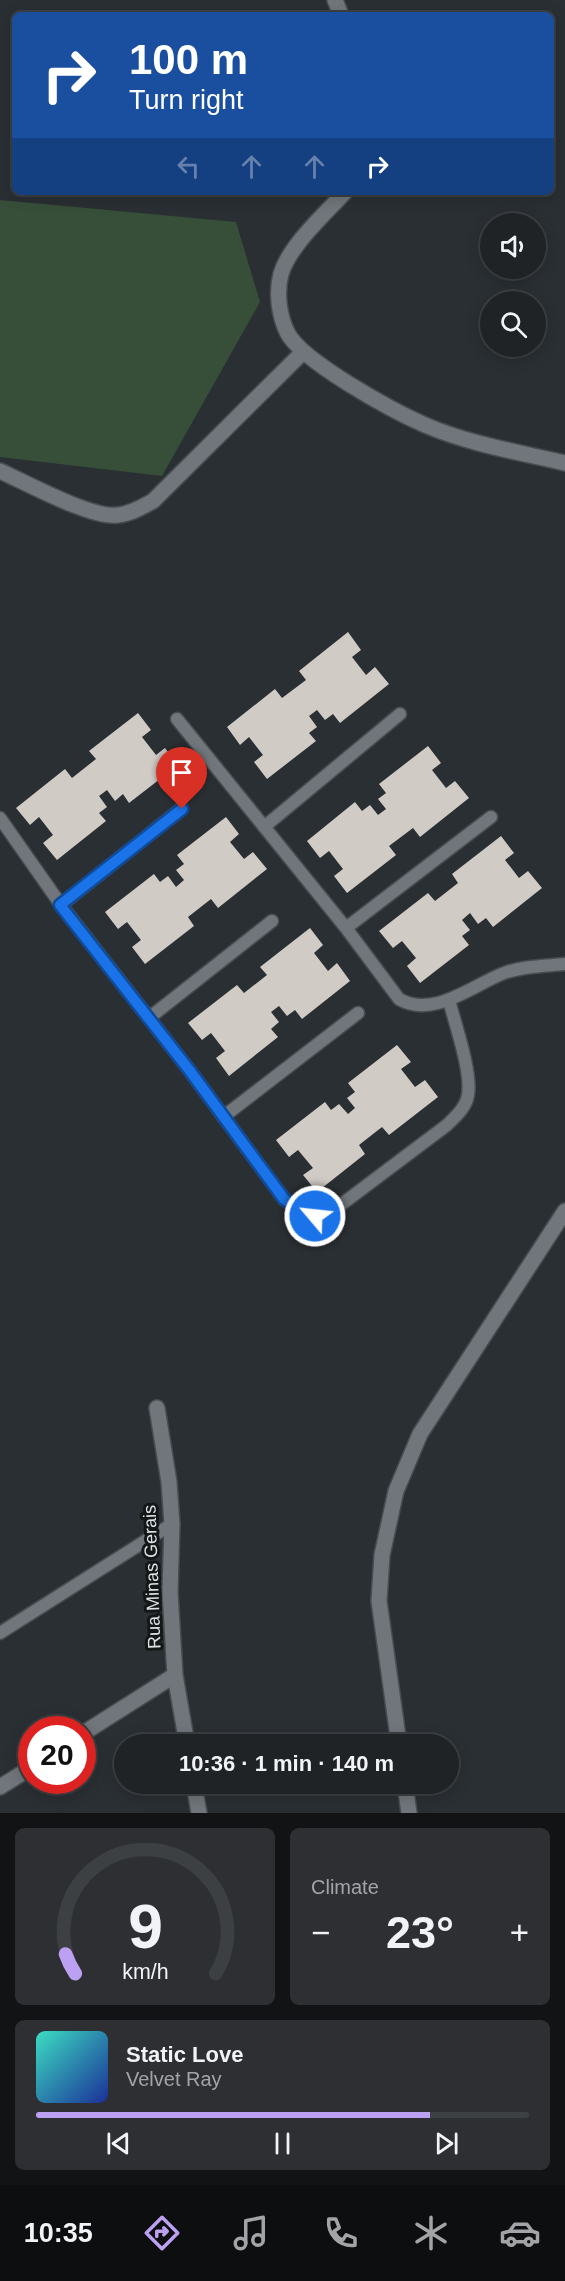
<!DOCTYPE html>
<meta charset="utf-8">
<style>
:root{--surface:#202326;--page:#2d2f32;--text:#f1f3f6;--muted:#a2a4a7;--line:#3d4043;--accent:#bca0f2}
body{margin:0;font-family:Arial,sans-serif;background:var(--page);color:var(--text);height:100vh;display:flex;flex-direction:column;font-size:22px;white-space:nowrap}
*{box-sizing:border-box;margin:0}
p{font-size:20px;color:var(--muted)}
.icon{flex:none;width:33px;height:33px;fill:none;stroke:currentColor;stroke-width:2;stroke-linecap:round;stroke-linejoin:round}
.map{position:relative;height:1813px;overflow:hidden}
.side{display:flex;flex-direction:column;gap:15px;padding:15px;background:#121315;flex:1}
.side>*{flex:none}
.hud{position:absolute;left:12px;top:12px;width:542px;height:183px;border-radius:9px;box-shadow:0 3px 15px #0003,0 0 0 2px var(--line);background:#1a4fa0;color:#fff;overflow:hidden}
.fabs{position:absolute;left:480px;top:213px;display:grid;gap:12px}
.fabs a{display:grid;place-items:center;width:66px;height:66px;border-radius:50%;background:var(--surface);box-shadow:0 3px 15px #0003,0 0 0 2px var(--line);font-size:30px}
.speed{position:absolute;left:18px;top:1716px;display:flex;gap:12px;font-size:30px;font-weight:700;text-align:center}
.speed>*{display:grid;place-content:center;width:78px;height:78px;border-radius:50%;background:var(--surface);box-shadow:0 3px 15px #0003,0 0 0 2px var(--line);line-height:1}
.speed .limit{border:9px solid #d22;background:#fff;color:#111}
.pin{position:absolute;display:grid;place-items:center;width:51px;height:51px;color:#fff;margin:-62px -26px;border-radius:50% 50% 50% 0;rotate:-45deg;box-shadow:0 0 6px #0007}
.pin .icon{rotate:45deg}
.me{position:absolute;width:66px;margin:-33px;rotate:298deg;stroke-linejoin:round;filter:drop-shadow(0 0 4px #0008)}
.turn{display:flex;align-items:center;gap:21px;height:126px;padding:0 18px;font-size:27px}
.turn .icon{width:78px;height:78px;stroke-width:2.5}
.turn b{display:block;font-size:42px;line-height:51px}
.lanes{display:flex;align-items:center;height:57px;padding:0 18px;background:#0003;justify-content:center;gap:30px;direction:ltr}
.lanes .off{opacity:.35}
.big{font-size:45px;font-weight:700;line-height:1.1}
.side .tile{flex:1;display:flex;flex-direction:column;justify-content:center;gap:9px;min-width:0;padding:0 21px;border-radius:9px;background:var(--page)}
.side .dial{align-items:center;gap:0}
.dial svg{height:156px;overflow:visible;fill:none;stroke:var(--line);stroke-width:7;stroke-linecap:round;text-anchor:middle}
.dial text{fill:var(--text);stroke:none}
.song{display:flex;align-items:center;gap:18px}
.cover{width:72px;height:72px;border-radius:9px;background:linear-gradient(135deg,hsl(170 70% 55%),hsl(230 70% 35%))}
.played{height:6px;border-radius:3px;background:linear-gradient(90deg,var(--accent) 80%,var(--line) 80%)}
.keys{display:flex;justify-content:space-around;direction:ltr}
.heat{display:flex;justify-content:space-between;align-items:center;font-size:33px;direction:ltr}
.side .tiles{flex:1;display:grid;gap:15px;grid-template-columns:1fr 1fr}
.tile:last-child{grid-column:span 2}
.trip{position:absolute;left:114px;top:1734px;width:345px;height:60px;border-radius:30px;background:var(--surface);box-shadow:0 3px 15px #0003,0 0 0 2px var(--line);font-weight:700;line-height:60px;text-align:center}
.tabs{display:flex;height:96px;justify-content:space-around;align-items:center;background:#0d0e0f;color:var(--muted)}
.tabs .icon{width:42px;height:42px}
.tabs .on{color:var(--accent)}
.tabs b{font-size:27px;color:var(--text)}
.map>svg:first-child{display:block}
</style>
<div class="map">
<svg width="565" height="1813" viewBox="0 0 565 1813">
<rect width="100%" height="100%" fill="#2a2f33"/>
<path fill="#374f39" d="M0 200 236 222 260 302 162 476 0 457Z"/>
<path fill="#d1cbc6" d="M348 632 361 650 352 657 366 675 375 667 389 684 340 723 333 714 325 720 317 710 309 716 317 727 309 733 316 741 267 779 254 762 263 755 249 737 240 745 227 727 275 689 282 698 306 680 299 671Z
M138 713 151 730 142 737 156 755 165 748 178 765 129 803 123 794 115 801 107 790 99 796 107 807 99 813 106 821 57 860 43 843 53 835 39 817 30 825 16 808 65 769 72 778 96 759 89 751Z
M428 746 441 763 432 770 446 788 455 781 469 798 420 837 413 828 389 846 396 855 347 893 334 876 343 869 329 851 320 858 307 841 355 802 362 811 370 805 378 815 386 809 378 799 386 793 379 784Z
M226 817 239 834 230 842 244 859 253 852 267 869 218 908 211 899 188 917 194 926 145 964 132 947 141 940 127 922 118 929 105 912 154 874 160 882 168 876 176 887 184 880 176 870 184 864 177 855Z
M501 836 514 853 505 860 519 878 528 871 542 888 493 927 486 918 478 924 470 913 462 920 470 930 462 936 469 945 420 983 407 966 416 958 402 941 393 948 379 931 428 893 435 901 458 883 452 874Z
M310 928 323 945 314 953 328 971 337 963 350 981 302 1019 295 1010 287 1016 279 1006 271 1012 279 1022 271 1029 278 1037 229 1076 216 1058 225 1051 211 1033 202 1040 188 1023 237 985 244 993 267 975 260 967Z
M397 1045 411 1062 401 1069 415 1087 425 1080 438 1097 389 1135 382 1127 359 1145 365 1154 317 1192 303 1175 313 1168 298 1150 289 1157 276 1140 325 1102 331 1110 339 1104 348 1114 355 1108 347 1098 355 1092 348 1083Z"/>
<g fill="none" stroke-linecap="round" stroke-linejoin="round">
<defs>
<path id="service" d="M177 719 346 928 399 999C433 1019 473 985 504 973 523 966 545 966 565 964
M0 818 61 905 190 1071 284 1199C302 1213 307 1218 330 1213L447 1125C455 1117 466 1108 468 1095 472 1072 455 1024 449 1000
M264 827 400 714
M61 905 181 809
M346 928 491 817
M149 1018 272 921
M223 1117 358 1013
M0 1633 172 1524"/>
<path id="minor" d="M335 0 341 15
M345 192C325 214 289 246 281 274 276 292 279 315 287 332 301 361 393 411 425 425 469 444 518 452 565 463
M0 471C27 483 92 519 118 515 130 514 142 507 153 501L303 352
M157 1408 169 1482 172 1524 170 1592 175 1675 187 1744
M82 1734 175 1675
M194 1784 199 1813
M0 1787 32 1767"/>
<path id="secondary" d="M399 1744 379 1601 382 1555 396 1491 420 1434 565 1211
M405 1784 409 1813"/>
</defs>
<use href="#service" stroke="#474c4f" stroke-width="15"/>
<use href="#minor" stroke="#474c4f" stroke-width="18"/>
<use href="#secondary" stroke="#474c4f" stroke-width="18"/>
<use href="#service" stroke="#70767b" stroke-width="12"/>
<use href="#minor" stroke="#70767b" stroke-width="15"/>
<use href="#secondary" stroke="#70767b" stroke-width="15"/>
</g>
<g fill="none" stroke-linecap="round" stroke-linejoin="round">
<defs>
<path id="route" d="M182 809 60 905 190 1071 284 1199 299 1210 315 1216"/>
</defs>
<use href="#route" stroke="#114b97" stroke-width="15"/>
<use href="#route" stroke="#1a73e8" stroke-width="10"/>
</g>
<g text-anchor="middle" stroke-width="6" stroke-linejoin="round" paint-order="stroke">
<g font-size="18" fill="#dee2e4" stroke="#141718">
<text transform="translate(152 1577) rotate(-92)" y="6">Rua Minas Gerais</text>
</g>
</g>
</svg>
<div class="fabs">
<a><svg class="icon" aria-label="sound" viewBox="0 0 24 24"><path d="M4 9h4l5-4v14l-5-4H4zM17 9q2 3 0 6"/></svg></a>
<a><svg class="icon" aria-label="search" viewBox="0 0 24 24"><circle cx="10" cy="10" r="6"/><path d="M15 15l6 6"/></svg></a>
</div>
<div class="speed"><div class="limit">20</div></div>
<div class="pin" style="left:182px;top:809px;background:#d93025"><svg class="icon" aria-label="arrive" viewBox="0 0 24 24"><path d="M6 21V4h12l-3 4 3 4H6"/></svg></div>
<svg class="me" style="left:315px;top:1216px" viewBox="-20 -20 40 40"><circle r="17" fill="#1a73e8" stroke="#fff" stroke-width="3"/><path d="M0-11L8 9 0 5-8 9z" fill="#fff"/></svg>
<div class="trip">10:36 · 1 min · 140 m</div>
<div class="hud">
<div class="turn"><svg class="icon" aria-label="right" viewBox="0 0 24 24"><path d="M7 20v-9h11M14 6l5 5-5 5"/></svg><div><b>100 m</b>Turn right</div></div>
<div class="lanes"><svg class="icon off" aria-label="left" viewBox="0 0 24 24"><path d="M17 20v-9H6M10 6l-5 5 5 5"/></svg><svg class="icon off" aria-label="ahead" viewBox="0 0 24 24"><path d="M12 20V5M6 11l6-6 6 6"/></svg><svg class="icon off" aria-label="ahead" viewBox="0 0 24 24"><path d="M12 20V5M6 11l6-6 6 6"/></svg><svg class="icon" aria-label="right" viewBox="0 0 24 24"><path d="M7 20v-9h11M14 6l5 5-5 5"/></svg></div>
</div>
</div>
<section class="side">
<div class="tiles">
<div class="tile dial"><svg viewBox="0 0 100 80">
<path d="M14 69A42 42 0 1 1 86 69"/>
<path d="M14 69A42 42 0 0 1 9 59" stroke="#bca0f2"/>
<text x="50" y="56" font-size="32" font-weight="700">9</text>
<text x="50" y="72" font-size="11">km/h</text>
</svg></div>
<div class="tile"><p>Climate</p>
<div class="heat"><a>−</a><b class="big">23°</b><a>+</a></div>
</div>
<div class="tile">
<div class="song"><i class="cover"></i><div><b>Static Love</b><p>Velvet Ray</p></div></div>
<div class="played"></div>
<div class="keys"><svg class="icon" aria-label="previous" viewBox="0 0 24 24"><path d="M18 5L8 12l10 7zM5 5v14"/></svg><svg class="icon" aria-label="pause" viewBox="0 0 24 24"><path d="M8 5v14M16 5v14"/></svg><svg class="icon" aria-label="next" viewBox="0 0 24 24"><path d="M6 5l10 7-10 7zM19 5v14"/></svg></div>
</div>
</div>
</section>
<nav class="tabs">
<b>10:35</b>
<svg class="icon on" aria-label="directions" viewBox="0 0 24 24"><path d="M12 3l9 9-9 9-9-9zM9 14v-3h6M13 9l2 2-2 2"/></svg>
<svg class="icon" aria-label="music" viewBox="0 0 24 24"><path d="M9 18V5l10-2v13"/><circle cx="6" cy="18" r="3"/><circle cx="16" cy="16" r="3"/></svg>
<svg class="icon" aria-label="phone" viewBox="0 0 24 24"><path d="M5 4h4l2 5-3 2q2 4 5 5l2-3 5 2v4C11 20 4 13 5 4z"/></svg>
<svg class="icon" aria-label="climate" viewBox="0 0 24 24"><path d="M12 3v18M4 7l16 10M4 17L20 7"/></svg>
<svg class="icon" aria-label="car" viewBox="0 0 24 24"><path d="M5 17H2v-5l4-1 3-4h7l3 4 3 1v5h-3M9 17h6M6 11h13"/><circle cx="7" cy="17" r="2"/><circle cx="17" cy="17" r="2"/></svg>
</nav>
